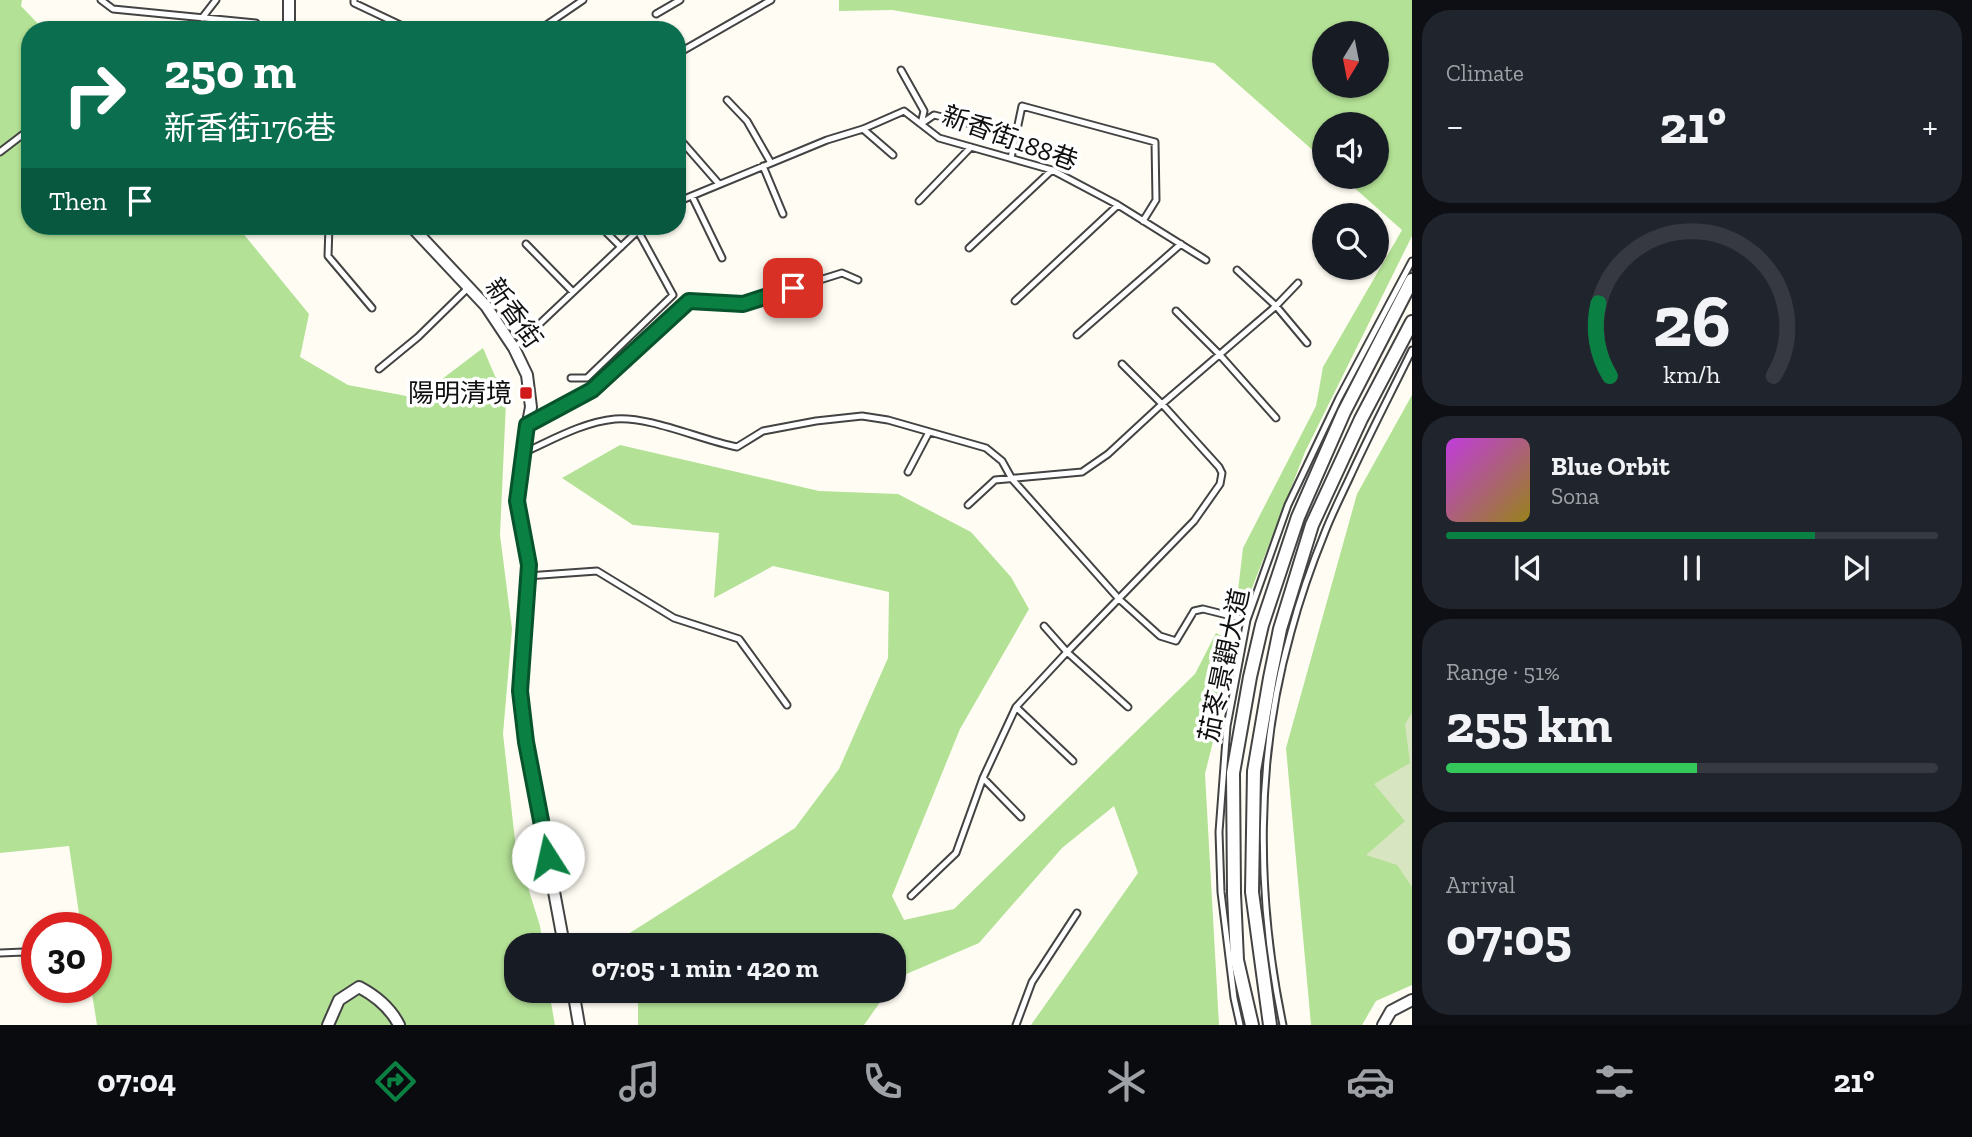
<!DOCTYPE html>
<meta charset="utf-8">
<style>
:root{--surface:#171b24;--page:#20242c;--text:#f1f3f6;--muted:#9ea1a6;--line:#363941;--accent:#0b8043}
body{margin:0;font-family:"Zilla Slab","Noto Sans TC",serif;background:var(--page);color:var(--text);height:100vh;display:flex;flex-direction:column;font-size:26px;white-space:nowrap}
*{box-sizing:border-box;margin:0}
p{font-size:23px;color:var(--muted)}
.icon{flex:none;width:38px;height:38px;fill:none;stroke:currentColor;stroke-width:2;stroke-linecap:round;stroke-linejoin:round}
.map{position:relative;flex:1;overflow:hidden}
.panel{display:flex;flex-direction:column;gap:10px;padding:10px;background:#0d0f14;width:560px}
.panel>*{flex:none}
.top-card{position:absolute;left:21px;top:21px;width:665px;height:214px;border-radius:28px;box-shadow:0 2px 5px #0004;background:#0b6e4f;color:#fff;overflow:hidden}
.needle{width:46px;rotate:190deg}
.controls{position:absolute;left:1312px;top:21px;display:grid;gap:14px}
.controls a{display:grid;place-items:center;width:77px;height:77px;border-radius:50%;background:var(--surface);box-shadow:0 2px 5px #0004;font-size:35px}
.speed{position:absolute;left:21px;top:912px;display:flex;gap:14px;font-size:35px;font-weight:700;text-align:center}
.speed>*{display:grid;place-content:center;width:91px;height:91px;border-radius:50%;background:var(--surface);box-shadow:0 2px 5px #0004;line-height:1}
.speed .limit{border:10px solid #d22;background:#fff;color:#111}
.pin{position:absolute;display:grid;place-items:center;width:60px;height:60px;color:#fff;margin:-30px;border-radius:14px;box-shadow:0 4px 10px #0006}
.me{position:absolute;width:77px;margin:-38px;rotate:350deg;stroke-linejoin:round;filter:drop-shadow(0 0 5px #0008)}
.turn{display:flex;align-items:center;gap:24px;height:147px;padding:0 28px;font-size:32px}
.turn .icon{width:91px;height:91px;stroke-width:2.5}
.turn b{display:block;font-size:49px;line-height:60px}
.then{display:flex;align-items:center;height:66px;padding:0 28px;background:#0003;gap:14px;font-size:26px}
.big{font-size:52px;font-weight:700;line-height:1.1}
.panel .widget{flex:1;display:flex;flex-direction:column;justify-content:center;gap:10px;min-width:0;padding:0 24px;border-radius:28px;background:var(--page)}
.panel .dial{align-items:center;gap:0}
.dial svg{height:182px;overflow:visible;fill:none;stroke:var(--line);stroke-width:7;stroke-linecap:round;text-anchor:middle}
.dial text{fill:var(--text);stroke:none}
.song{display:flex;align-items:center;gap:21px}
.cover{width:84px;height:84px;border-radius:10px;background:linear-gradient(135deg,hsl(290 70% 55%),hsl(50 70% 35%))}
.played{height:7px;border-radius:4px;background:linear-gradient(90deg,var(--accent) 75%,var(--line) 75%)}
.keys{display:flex;justify-content:space-around;direction:ltr}
.heat{display:flex;justify-content:space-between;align-items:center;font-size:38px;direction:ltr}
.charge{height:10px;border-radius:5px;background:linear-gradient(90deg,#34c759 51%,var(--line) 0)}
.trip{position:absolute;left:504px;top:933px;width:402px;height:70px;border-radius:28px;background:var(--surface);box-shadow:0 2px 5px #0004;font-weight:700;line-height:70px;text-align:center}
.tabs{display:flex;height:112px;justify-content:space-around;align-items:center;background:#090b0e;color:var(--muted)}
.tabs .icon{width:49px;height:49px}
.tabs .active{color:var(--accent)}
.tabs b{font-size:32px;color:var(--text)}
main{display:flex;flex:1;min-height:0}
.map>svg:first-child{display:block}
</style>
<main>
<div class="map">
<svg width="1412" height="1025" viewBox="0 0 1412 1025">
<rect width="100%" height="100%" fill="#fffdf3"/>
<path fill="#b3e195" fill-rule="evenodd" d="M0 0H22L21 6 44 30H30V88L27 97 30 106V226H237L309 314 300 357 348 385 417 398 483 348 506 402 500 535 512 629 503 734 516 849 540 926 543 945H516V990L549 991 555 1025H97L91 987H96V928L81 927 69 846 0 853Z
M839 0H1412V236L1305 452 1247 601 1237 599 1243 548 1316 406 1323 367 1402 230 1342 177H1377V124H1325V161L1214 63 892 10 839 11ZM1325 33H1377V86H1325Z
M1412 395V985L1376 1001 1362 1025H1311L1286 748 1357 494Z
M620 445 819 491 898 494 971 532 1011 577 1029 609 960 729 892 896 904 920 954 909 1195 674 1216 633 1237 644 1205 774 1219 1025H1031L1138 873 1114 806 1062 848 979 943 897 978 894 982V945H628L625 936 795 828 839 769 888 658 889 592 773 566 714 598 719 533 633 525 562 478Z
M638 991V990L888 991 864 1025H638Z"/>
<path fill="#d7e5c0" d="M1412 713V887L1397 865 1366 855 1405 821 1374 784 1410 763 1405 724Z"/>
<g fill="none" stroke-linecap="round" stroke-linejoin="round">
<defs>
<path id="service" d="M101 0 113 9 256 23
M354 0V3L411 30
M656 14 680 0
M202 18 216 0
M539 30 583 0
M677 54 771 0
M901 70 924 111 921 124
M727 100 747 121 771 163
M921 124 934 115 983 127
M863 129 893 155
M677 136 719 184
M0 152 30 129
M1011 158 1022 106 1155 142 1156 200 1143 221
M763 166 783 214
M692 196 722 258
M919 201 971 147
M677 202 827 140 863 129 904 111 939 138 1052 170 1118 205 1206 260
M329 226 328 256 372 308
M600 226 621 247
M526 244 573 292
M969 248 1052 170
M1237 270 1276 306 1307 343
M1015 301 1118 205
M1176 311 1219 354 1276 418
M1077 335 1181 244
M514 348 643 226
M379 369 418 337 469 287
M571 378H587L673 295 638 231
M527 425 591 390 689 301 743 304 842 273 858 280
M523 453C552 440 583 422 615 419 649 416 701 440 737 447L763 431 816 421 862 416 888 420 986 448 1002 461 1012 479 1119 599 1160 636 1176 641 1194 611 1203 609 1247 620
M908 472 929 432
M968 505 995 480 1082 472 1108 454 1162 404 1276 306 1298 283
M527 576 597 571 674 618 739 639 787 705
M1044 626 1067 652 1128 707
M1016 707 1073 761
M983 778 1021 817
M911 896 956 853 983 778 1016 707 1067 652 1194 521 1220 484 1222 473 1219 467 1162 404 1122 364
M0 953 24 952 37 959
M1016 1025 1032 982 1077 913
M1240 1025 1234 998 1221 892 1219 832 1227 726 1247 620 1288 505 1339 398 1412 261
M1283 1025C1256 896 1255 759 1291 632 1300 598 1312 564 1325 532 1332 514 1341 496 1349 479 1369 435 1391 393 1412 350"/>
<path id="minor" d="M289 0V30
M411 226 486 306 514 348 527 375 531 407 522 453 517 501 529 565 520 691 526 742 564 945
M573 990 579 1025
M328 1025 339 1000 359 987C376 996 390 1007 399 1025
M1383 1025 1391 1011 1412 1000"/>
<path id="tertiary" d="M1252 1025 1237 960 1234 893 1233 773 1250 677 1262 625 1298 517 1344 412 1412 280
M1270 1025 1252 892 1254 771 1270 678 1280 629 1312 525 1361 419 1412 322"/>
</defs>
<use href="#service" stroke="#434343" stroke-width="9"/>
<use href="#minor" stroke="#434343" stroke-width="14"/>
<use href="#tertiary" stroke="#434343" stroke-width="16"/>
<use href="#service" stroke="#fff" stroke-width="5"/>
<use href="#minor" stroke="#fff" stroke-width="10"/>
<use href="#tertiary" stroke="#fff" stroke-width="12"/>
</g>
<g fill="none" stroke-linecap="round" stroke-linejoin="round">
<defs>
<path id="route" d="M548 857 526 742 520 691 529 565 517 501 527 425 592 390 689 301 743 304 793 288"/>
</defs>
<use href="#route" stroke="#07532c" stroke-width="18"/>
<use href="#route" stroke="#0b8043" stroke-width="12"/>
</g>
<rect fill="#d01918" stroke="#fff" stroke-width="2.5" x="519" y="386" width="14" height="14" rx="3.5"/>
<g text-anchor="middle" stroke-width="7" stroke-linejoin="round" paint-order="stroke">
<g font-size="26" fill="#101010" stroke="#fff">
<text transform="translate(1010 138) rotate(20)" y="9">新香街188巷</text>
<text transform="translate(514 313) rotate(55)" y="9">新香街</text>
<text transform="translate(1224 665) rotate(-78)" y="9">茄苳景觀大道</text>
</g>
<g font-size="26" fill="#101010" stroke="#fff" text-anchor="end">
<text x="512" y="402">陽明清境</text>
</g>
</g>
</svg>
<div class="controls">
<a><svg class="needle" viewBox="-14 -14 28 28"><path d="M0-13l5 13h-10z" fill="#e53935"/><path d="M0 13l5-13h-10z" fill="#9ea1a6"/></svg></a>
<a><svg class="icon" aria-label="sound" viewBox="0 0 24 24"><path d="M4 9h4l5-4v14l-5-4H4zM17 9q2 3 0 6"/></svg></a>
<a><svg class="icon" aria-label="search" viewBox="0 0 24 24"><circle cx="10" cy="10" r="6"/><path d="M15 15l6 6"/></svg></a>
</div>
<div class="speed"><div class="limit">30</div></div>
<div class="pin" style="left:793px;top:288px;background:#d93025"><svg class="icon" aria-label="arrive" viewBox="0 0 24 24"><path d="M6 21V4h12l-3 4 3 4H6"/></svg></div>
<svg class="me" style="left:548px;top:857px" viewBox="-20 -20 40 40"><circle r="19" fill="#fff"/><path d="M0-13L10 11 0 6-10 11z" fill="#0b8043"/></svg>
<div class="trip">07:05 · 1 min · 420 m</div>
<div class="top-card">
<div class="turn"><svg class="icon" aria-label="right" viewBox="0 0 24 24"><path d="M7 20v-9h11M14 6l5 5-5 5"/></svg><div><b>250 m</b>新香街176巷</div></div>
<div class="then">Then<svg class="icon" aria-label="arrive" viewBox="0 0 24 24"><path d="M6 21V4h12l-3 4 3 4H6"/></svg></div>
</div>
</div>
<section class="panel">
<div class="widget"><p>Climate</p>
<div class="heat"><a>−</a><b class="big">21°</b><a>+</a></div>
</div>
<div class="widget dial"><svg viewBox="0 0 100 80">
<path d="M14 69A42 42 0 1 1 86 69"/>
<path d="M14 69A42 42 0 0 1 9 37" stroke="#0b8043"/>
<text x="50" y="56" font-size="32" font-weight="700">26</text>
<text x="50" y="72" font-size="11">km/h</text>
</svg></div>
<div class="widget">
<div class="song"><i class="cover"></i><div><b>Blue Orbit</b><p>Sona</p></div></div>
<div class="played"></div>
<div class="keys"><svg class="icon" aria-label="previous" viewBox="0 0 24 24"><path d="M18 5L8 12l10 7zM5 5v14"/></svg><svg class="icon" aria-label="pause" viewBox="0 0 24 24"><path d="M8 5v14M16 5v14"/></svg><svg class="icon" aria-label="next" viewBox="0 0 24 24"><path d="M6 5l10 7-10 7zM19 5v14"/></svg></div>
</div>
<div class="widget"><p>Range · 51%</p><b class="big">255 km</b><div class="charge"></div></div>
<div class="widget"><p>Arrival</p><b class="big">07:05</b></div>
</section>
</main>
<nav class="tabs">
<b>07:04</b>
<svg class="icon active" aria-label="directions" viewBox="0 0 24 24"><path d="M12 3l9 9-9 9-9-9zM9 14v-3h6M13 9l2 2-2 2"/></svg>
<svg class="icon" aria-label="music" viewBox="0 0 24 24"><path d="M9 18V5l10-2v13"/><circle cx="6" cy="18" r="3"/><circle cx="16" cy="16" r="3"/></svg>
<svg class="icon" aria-label="phone" viewBox="0 0 24 24"><path d="M5 4h4l2 5-3 2q2 4 5 5l2-3 5 2v4C11 20 4 13 5 4z"/></svg>
<svg class="icon" aria-label="climate" viewBox="0 0 24 24"><path d="M12 3v18M4 7l16 10M4 17L20 7"/></svg>
<svg class="icon" aria-label="car" viewBox="0 0 24 24"><path d="M5 17H2v-5l4-1 3-4h7l3 4 3 1v5h-3M9 17h6M6 11h13"/><circle cx="7" cy="17" r="2"/><circle cx="17" cy="17" r="2"/></svg>
<svg class="icon" aria-label="filters" viewBox="0 0 24 24"><path d="M4 7h16M4 17h16"/><circle cx="9" cy="7" r="2"/><circle cx="15" cy="17" r="2"/></svg>
<b>21°</b>
</nav>
